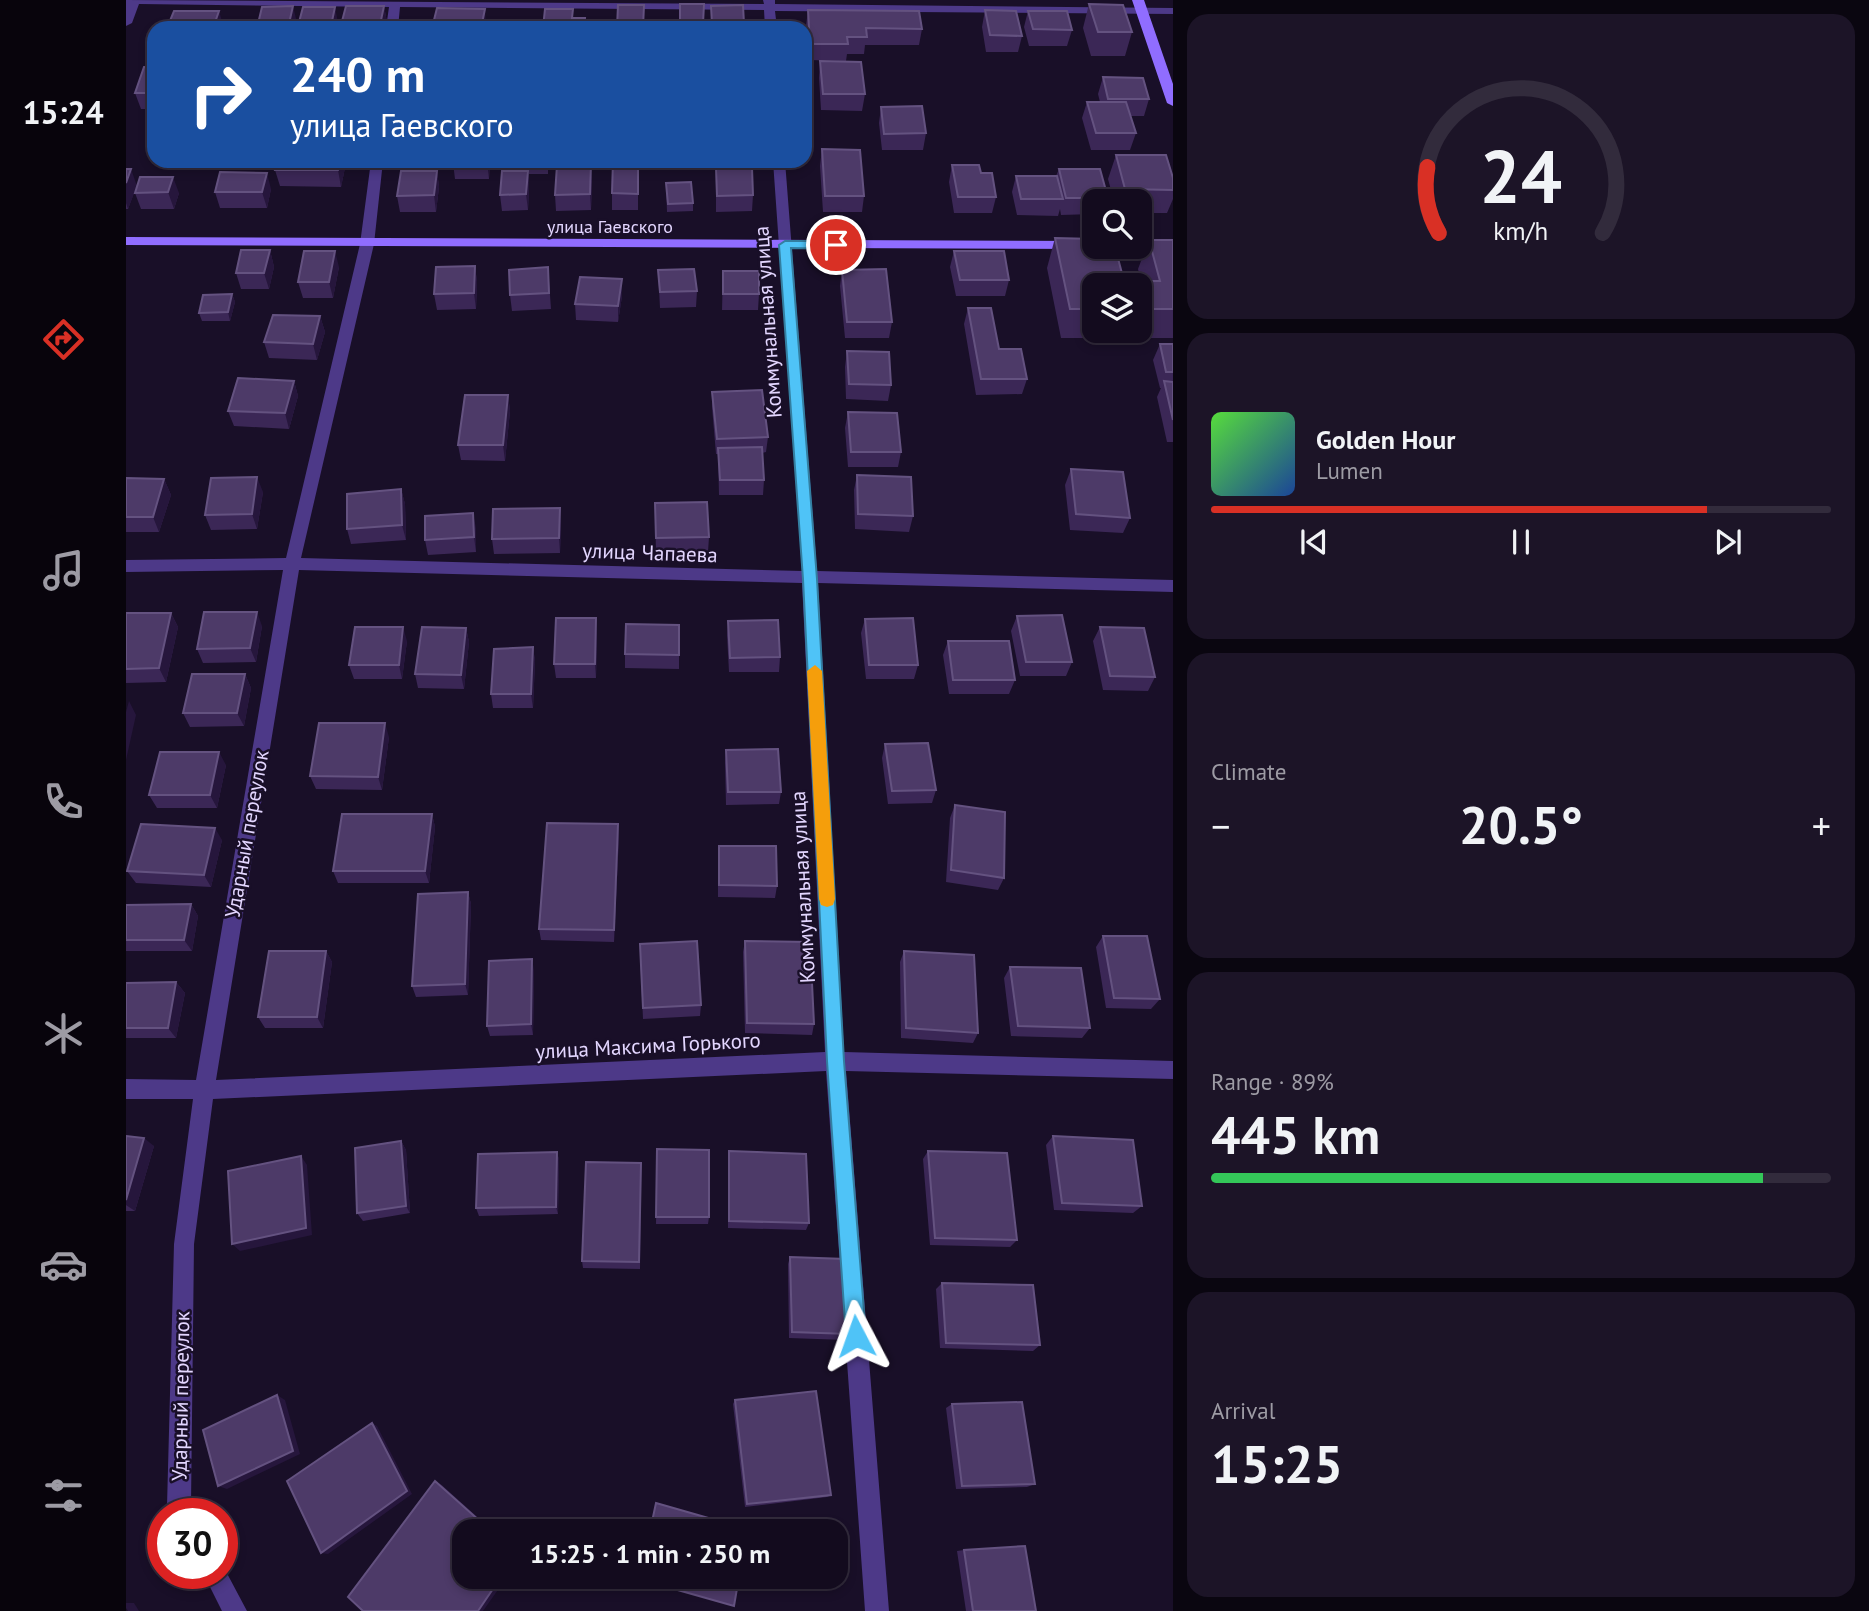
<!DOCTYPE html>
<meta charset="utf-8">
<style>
:root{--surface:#130b1e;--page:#1c1427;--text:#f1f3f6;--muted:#9d9ba4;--line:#322b3c;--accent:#d93025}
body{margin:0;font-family:"PT Sans",sans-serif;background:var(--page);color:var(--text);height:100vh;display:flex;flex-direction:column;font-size:26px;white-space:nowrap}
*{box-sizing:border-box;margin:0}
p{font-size:23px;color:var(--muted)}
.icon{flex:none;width:38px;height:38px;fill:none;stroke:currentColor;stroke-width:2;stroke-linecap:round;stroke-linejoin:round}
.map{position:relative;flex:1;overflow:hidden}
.panel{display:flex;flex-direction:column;gap:14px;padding:14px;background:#0a0610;width:696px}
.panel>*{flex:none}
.guide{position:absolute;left:21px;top:21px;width:665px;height:147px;border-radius:21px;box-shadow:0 4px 10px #0003,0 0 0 2px var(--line);background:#1a4fa0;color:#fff;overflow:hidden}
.controls{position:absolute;left:956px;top:189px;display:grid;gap:14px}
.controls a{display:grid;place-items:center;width:70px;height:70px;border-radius:14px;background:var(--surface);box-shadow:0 4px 10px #0003,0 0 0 2px var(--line);font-size:35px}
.speed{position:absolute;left:21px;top:1498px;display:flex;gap:14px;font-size:35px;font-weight:700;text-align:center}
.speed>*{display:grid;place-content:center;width:91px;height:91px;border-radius:50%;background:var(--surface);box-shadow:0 4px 10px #0003,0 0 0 2px var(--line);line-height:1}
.speed .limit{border:10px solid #d22;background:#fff;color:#111}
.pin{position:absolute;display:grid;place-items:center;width:60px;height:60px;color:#fff;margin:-30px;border:4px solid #fff;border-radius:50%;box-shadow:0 2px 7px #0007}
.me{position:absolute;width:77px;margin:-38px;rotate:356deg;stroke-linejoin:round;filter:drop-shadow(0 0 5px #0008)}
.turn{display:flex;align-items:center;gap:24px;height:147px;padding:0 28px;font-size:32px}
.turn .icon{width:91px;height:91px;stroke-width:2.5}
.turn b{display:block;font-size:49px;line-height:60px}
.big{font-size:52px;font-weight:800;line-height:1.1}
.panel .card{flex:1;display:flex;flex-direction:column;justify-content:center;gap:10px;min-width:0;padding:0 24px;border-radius:21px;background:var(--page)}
.panel .dial{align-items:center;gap:0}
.dial svg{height:182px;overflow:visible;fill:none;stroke:var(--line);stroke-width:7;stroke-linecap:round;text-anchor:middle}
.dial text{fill:var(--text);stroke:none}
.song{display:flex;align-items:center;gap:21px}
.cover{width:84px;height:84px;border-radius:10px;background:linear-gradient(135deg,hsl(110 70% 55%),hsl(220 70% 35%))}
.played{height:7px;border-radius:4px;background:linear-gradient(90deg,var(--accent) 80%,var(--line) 80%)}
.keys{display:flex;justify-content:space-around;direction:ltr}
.heat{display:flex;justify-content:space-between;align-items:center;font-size:38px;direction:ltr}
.charge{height:10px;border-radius:5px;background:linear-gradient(90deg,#34c759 89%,var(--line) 0)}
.trip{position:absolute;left:326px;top:1519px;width:396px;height:70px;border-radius:21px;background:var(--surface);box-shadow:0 4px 10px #0003,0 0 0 2px var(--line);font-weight:800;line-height:70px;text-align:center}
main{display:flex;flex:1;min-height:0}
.dock{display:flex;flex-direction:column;width:126px;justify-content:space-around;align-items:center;background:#08040c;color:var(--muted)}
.dock .icon{width:49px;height:49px}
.dock .selected{color:var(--accent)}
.dock b{font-size:32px;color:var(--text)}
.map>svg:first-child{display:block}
</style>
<main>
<nav class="dock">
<b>15:24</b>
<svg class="icon selected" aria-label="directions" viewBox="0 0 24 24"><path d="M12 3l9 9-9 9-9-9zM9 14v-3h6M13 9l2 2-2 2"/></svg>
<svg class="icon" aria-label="music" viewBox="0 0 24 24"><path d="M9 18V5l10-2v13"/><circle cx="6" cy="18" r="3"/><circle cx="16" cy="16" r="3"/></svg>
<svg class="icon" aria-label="phone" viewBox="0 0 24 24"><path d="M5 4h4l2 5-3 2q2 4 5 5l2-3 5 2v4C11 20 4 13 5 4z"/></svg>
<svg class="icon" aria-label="climate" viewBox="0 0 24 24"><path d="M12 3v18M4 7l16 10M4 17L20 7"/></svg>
<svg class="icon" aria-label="car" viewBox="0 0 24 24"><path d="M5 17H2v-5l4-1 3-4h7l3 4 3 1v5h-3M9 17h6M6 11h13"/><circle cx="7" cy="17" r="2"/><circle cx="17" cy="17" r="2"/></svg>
<svg class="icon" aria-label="filters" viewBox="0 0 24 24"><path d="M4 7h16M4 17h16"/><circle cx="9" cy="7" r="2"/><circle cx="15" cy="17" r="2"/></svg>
</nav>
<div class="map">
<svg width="1047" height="1611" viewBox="0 0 1047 1611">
<rect width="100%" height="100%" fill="#190f28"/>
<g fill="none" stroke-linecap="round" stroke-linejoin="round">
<path fill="#4d3988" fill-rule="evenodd" d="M0 0 638 4 637 0H649V4L1047 8V14L649 11 651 28H639L638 10 274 7 272 28H260L263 7 13 4 6 23 0 26Z
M245 161H257L248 244 175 558 676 571 647 161H659L691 571 1047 580V592L692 583 718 1052 1047 1061V1079L720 1071 763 1611H739L700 1071 87 1099 68 1244 65 1505 68 1514H45L41 1506 48 1244 67 1099H0V1079L70 1080 157 570 0 572V560L160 558 234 244ZM173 570 676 583 699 1052 90 1080Z
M96 1564 121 1611H96L77 1573H96Z"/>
<path fill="#906dff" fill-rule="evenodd" d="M1006 0H1018L1047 84V106L1041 103Z
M0 237 968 241V247H973L968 249 0 245Z
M1013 244 1047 249V257L1006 251 999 247H1013Z"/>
</g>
<path fill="#3b2756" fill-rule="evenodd" d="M554 4H578L577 28H553Z
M963 4 1006 32 999 56H965L957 28Z
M258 6 261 22 260 28H216L215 25Z
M585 6 618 24V28H585Z
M682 10 796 29 793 45H739L738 54H721L720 61 683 60 680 26Z
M859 10 896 36 892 52H860L856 27Z
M902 11 946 30 941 46H903L898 27Z
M212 23 211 28H173L172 26Z
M694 61 739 94 736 111 695 110 693 78Z
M28 67V109H15L9 93Z
M977 77 1023 99 1018 116H1004L1010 133 1004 150H965L956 118 961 102H974L972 94Z
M755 107 800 133 797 150H756L753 123Z
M696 149 738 196 736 212H697L694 166Z
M990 155 1047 178V199L1041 213H1013V201H988L982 179Z
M151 161H220V163L215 187 154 186 149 170Z
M283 161H307V162L284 163Z
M364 161 363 179H329L327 163Z
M402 161H422V174H403Z
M512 161V210H486V193Z
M826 165 855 173 870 197 866 213H828L823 182Z
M590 168 627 195 626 211 590 212Z
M0 169 11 186 53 193 48 209H15L9 193 10 187 2 209H0Z
M933 169 982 198 981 201H968V214L935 215 934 209 932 216 891 215 886 192 890 176H930Z
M311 171 313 187 310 212H274L271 196Z
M402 171 403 187 402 210 376 211 374 195Z
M466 181 465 210 430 211 429 195Z
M540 183 567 203V211L541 212Z
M145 189 141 208H94L89 192Z
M929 238 998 281H1015L1012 269 1023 240H1047V338H935L921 268ZM968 285H1013V331H968Z
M144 250 148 267 143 289H115L110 273Z
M828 251 883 280 879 296H830L824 267Z
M349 266 351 282 350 309 311 310 308 294Z
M213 267 207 298H177L172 282Z
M422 267 425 309 386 311 384 295Z
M532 270 571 291 570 307 534 308Z
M716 270 766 322 763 338H719L714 286Z
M597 271 633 294 632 310H596Z
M496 279V296L492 322 450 320 449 304Z
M106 294 109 302 104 321H76L73 313Z
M842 308 873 349 901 379 896 394 850 395 838 324Z
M194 316 199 332 191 360 143 358 138 342Z
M1034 344H1047V442H1041L1031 397 1035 388H1034L1027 360Z
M721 351 765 385 762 401 720 399 719 367Z
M168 381 172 396 163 429 108 426 102 411Z
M586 392 642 437 640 452 636 453 638 480 637 495H593L592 454H590L586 407Z
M382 395 384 411 379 461 335 460 332 445Z
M722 412 775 452 772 467H722L719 428Z
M945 469 1004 518 997 533 944 530 939 485Z
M731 475 787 516 783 532 729 529 728 490Z
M0 478 38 479 45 495 33 532H0Z
M275 489 279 504 280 540 225 544 221 529Z
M137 492 131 529 85 530 79 515Z
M529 503 583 537 582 552 530 553Z
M435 523 434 553 368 554 366 539Z
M350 528V552L302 555 299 540Z
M0 613H45L52 627 40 682 0 683Z
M891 616 946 662 940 676H894L885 631Z
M739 619 792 665 788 679H740L735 633Z
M602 621 654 657 653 672H603L601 635Z
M553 625V669L499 668V654Z
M136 626 130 662 77 663 71 649Z
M974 627 1029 677 1022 691 977 690 967 641Z
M340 628 343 642 338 689 292 688 289 674Z
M471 632 470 678H430L428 664Z
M281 641 276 679H228L223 665Z
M822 641 889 680 883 694H823L817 655Z
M407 647 409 661 407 708H367L365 694Z
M119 674 125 688 118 726 64 727 57 713Z
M263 737 256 790 190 789 184 776Z
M759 744 810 790 806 803 762 804 756 758Z
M600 750 655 792 653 804 600 805 599 763Z
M100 765 91 808H31L23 795Z
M829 805 878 878 872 890 820 882 824 818Z
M306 814 309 827 303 883H212L207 871Z
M493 836 488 942 415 940 413 929Z
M96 840 85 887 10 883 1 871Z
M593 846 651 886 649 898 592 897V858Z
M342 892 345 904 342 995 290 997 286 986Z
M65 904 72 916 66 951H0V905Z
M977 936 1034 999 1025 1009 980 1008 970 947Z
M619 941 688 1024 686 1035 619 1033 617 952Z
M200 951 206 962 197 1028H139L132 1017Z
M778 951 852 1033 847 1043 775 1038 774 962Z
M514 955 575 1005 574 1016 517 1019Z
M884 967 964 1028 956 1038 885 1036 878 978Z
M408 970 407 1035 364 1036 361 1026Z
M50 982 59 993 50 1038H0V983Z
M0 1136 28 1146 9 1211H0Z
M927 1136 1016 1206 1007 1213 928 1210 920 1145Z
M275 1141 280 1150 284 1213 237 1221 231 1213Z
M531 1149 583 1217 582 1224H530Z
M603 1151 683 1223 680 1230 602 1228V1160Z
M802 1151 891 1240 884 1247 804 1245 797 1159Z
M431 1152 433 1160 432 1214 353 1216 350 1208Z
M515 1163 514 1269 457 1268 456 1261Z
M664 1257 723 1334 719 1340 663 1338 662 1264Z
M816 1283 914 1345 907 1351 814 1348 810 1289Z
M609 1400 705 1495 701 1497 619 1507 607 1404Z
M826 1404 909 1484 901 1487 830 1489 820 1408Z
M838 1550 910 1611H840L831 1551Z"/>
<path fill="#26163c" d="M167 6 171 23 170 28H162Z
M258 6 261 22 260 28H255L254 25Z
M209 7 212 23 211 28H205Z
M359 9 360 28H355Z
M93 11 98 28H87Z
M214 161H220V163L215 187 212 170Z
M361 161H364L363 179Z
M465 164 466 181 465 210 464 194Z
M5 169 11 186 2 209 0 203V183Z
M311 171 313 187 310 212 308 195Z
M402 171 403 187 402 210 400 194Z
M141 173 145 189 141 208 136 192Z
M47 177 53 193 48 209 42 192Z
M144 250 148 267 143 289 138 273Z
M209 251 213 267 207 298 203 282Z
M349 266 351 282 350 309 348 293Z
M496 279V296L492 322V306Z
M106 294 109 302 104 321 102 312Z
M194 316 199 332 191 360 187 344Z
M168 381 172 396 163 429 159 413Z
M382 395 384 411 379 461 377 445Z
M131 477 137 492 131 529 126 514Z
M38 479 45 495 33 532 27 517Z
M275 489 279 504 280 540 276 525Z
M434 508 435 523 434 553 433 538Z
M347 513 350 528V552L348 537Z
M131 612 136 626 130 662 124 648Z
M45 613 52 627 40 682 33 668Z
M470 618 471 632 470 678 469 664Z
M277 627 281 641 276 679 273 665Z
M340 628 343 642 338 689 335 675Z
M407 647 409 661 407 708 405 694Z
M119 674 125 688 118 726 111 713Z
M3 701 10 715 0 760V712Z
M259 723 263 737 256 790 252 777Z
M93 752 100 765 91 808 84 795Z
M306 814 309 827 303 883 299 871Z
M492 824 493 836 488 942V930Z
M89 828 96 840 85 887 78 875Z
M342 892 345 904 342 995 339 984Z
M65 904 72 916 66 951 58 940Z
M200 951 206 962 197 1028 191 1017Z
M406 959 408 970 407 1035 405 1024Z
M50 982 59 993 50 1038 42 1028Z
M18 1138 28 1146 9 1211 0 1205V1200Z
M275 1141 280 1150 284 1213 280 1206Z
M431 1152 433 1160 432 1214 430 1207Z
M175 1156 181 1165 186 1235 114 1251 106 1244Z
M151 1395 159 1400 174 1454 101 1489 92 1486Z
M246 1423 251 1426 286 1494 202 1554 195 1553Z
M309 1481 316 1485 367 1531H365Z
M375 1577H381L357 1611H352Z
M0 1603H8L13 1611H2L0 1608Z"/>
<path fill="#4d3a68" stroke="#645280" stroke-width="2" d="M554 4H578L577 24H554Z
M963 4 997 5 1006 32H972Z
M492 5H518L517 28H491Z
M617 5 618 24H586L585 6Z
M167 6 162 28H131L136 7Z
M220 6H258L254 25H215Z
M177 7H209L205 26H172Z
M311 8 359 9 355 28H306Z
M419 9H447L446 18H459L458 28H417Z
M682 10 793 11 796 29 740 28 741 37H721L722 44H684Z
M859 10 890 11 896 36 864 35Z
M48 11H93L87 28H41Z
M902 11H941L946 30 907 29Z
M694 61 735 62 739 94H697Z
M18 67H28V93H9Z
M977 77 1017 78 1023 99H982Z
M961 102H1000L1010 133H970Z
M796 106 800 133 758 134 755 107Z
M696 149 734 150 738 196H699Z
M990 155H1040L1047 178V190L999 189Z
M151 161H214L212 170H149Z
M327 161H361V163H327Z
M402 161H421V165L402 166Z
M487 161H512V194L486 193Z
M465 164 464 194 429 195 431 165Z
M826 165H853L855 173H866L870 197H832Z
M590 168H626L627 195 591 196Z
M0 169H5L0 183Z
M933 169H974L982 198H940Z
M275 171H311L308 195 271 196Z
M376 171H402L400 194 374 195Z
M94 172 141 173 136 192H89Z
M890 176H931L937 199H895Z
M14 177H47L42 192 9 193Z
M565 182 567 203 542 204 540 183Z
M929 238 968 239V247H989L998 281H1034L1023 240H1047V309H1013V285H968V309H944Z
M115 250H144L138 273H110Z
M178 251H209L203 282H172Z
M828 251H878L883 280H834Z
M349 266 348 293 308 294 310 267Z
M422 267 423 293 384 295 383 270Z
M568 269 571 291 534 292 532 270Z
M760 269 766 322H721L716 270Z
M597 271H633V294H597Z
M454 277 496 279 492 306 449 304Z
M106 294 102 312 73 313 77 295Z
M842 308H865L873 349H895L901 379H855Z
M147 315 194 316 187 344 138 342Z
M1034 344H1047V372H1040Z
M721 351 763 352 765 385 723 384Z
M112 378 168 381 159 413 102 411Z
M1038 381 1047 382V420Z
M636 390 642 437 591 439 586 392Z
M339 395H382L377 445H332Z
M722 412 771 413 775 452H725Z
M636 447 638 480H594L592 448Z
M945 469 997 472 1004 518 950 514Z
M731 475 785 477 787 516 732 514Z
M131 477 126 514 79 515 85 478Z
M0 478 38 479 27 517H0Z
M275 489 276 525 221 529V494Z
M581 502 583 537 530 538 529 503Z
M434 508 433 538 366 539 367 509Z
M347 513 348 537 299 540V516Z
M78 612H131L124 648 71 649Z
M0 613H45L33 668 0 669Z
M936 615 946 662H900L891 616Z
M430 618H470L469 664H428Z
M787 618 792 665H743L739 619Z
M652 620 654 657 604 658 602 621Z
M500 624 553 625V655L499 654Z
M229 627H277L273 665H223Z
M296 627 340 628 335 675 289 674Z
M974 627 1018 628 1029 677 984 676Z
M822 641H883L889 680H827Z
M407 647 405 694H365L368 649Z
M66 674H119L111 713H57Z
M193 723H259L252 777 184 776Z
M802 743 810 790 766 791 759 744Z
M652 749 655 792H602L600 750Z
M34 752H93L84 795H23Z
M829 805 879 812 878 878 825 870Z
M216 814H306L299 871H207Z
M421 823 492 824 488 930 413 929Z
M15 824 89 828 78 875 1 871Z
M593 846H650L651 886 593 885Z
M342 892 339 984 286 986 292 894Z
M65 904 58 940H0V905Z
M977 936H1021L1034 999 988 998Z
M571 941 575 1005 517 1008 514 944Z
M619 941 684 942 688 1024 621 1023Z
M143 951H200L191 1017H132Z
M778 951 848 955 852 1033 780 1028Z
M406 959 405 1024 361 1026 363 961Z
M884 967 955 968 964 1028 892 1026Z
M50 982 42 1028H0V983Z
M0 1136 18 1138 0 1200Z
M927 1136 1007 1140 1016 1206 936 1203Z
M275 1141 280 1206 231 1213 229 1148Z
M531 1149 583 1150V1217H530Z
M603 1151 680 1154 683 1223 603 1221Z
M802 1151 881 1153 891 1240 809 1238Z
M431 1152 430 1207 350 1208 352 1154Z
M175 1156 180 1228 106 1244 102 1171Z
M460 1162 515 1163 513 1262 456 1261Z
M664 1257 720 1259 723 1334 666 1332Z
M816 1283 907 1285 914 1345 820 1343Z
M690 1391 705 1495 621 1504 609 1400Z
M151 1395 167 1451 92 1486 77 1430Z
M896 1402 909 1484 836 1486 826 1404Z
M246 1423 281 1491 195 1553 161 1481Z
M309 1481 365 1531H338V1577H375L352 1611H237L222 1597Z
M530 1503 621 1529V1531H524Z
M899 1546 910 1611H847L838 1550Z
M514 1577H613L608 1606 513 1579Z"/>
<path fill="#4fc3f7" stroke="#337fa1" stroke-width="2" d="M659 241H710L716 245 710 249 665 248 691 579 718 1061 740 1336 737 1343 730 1346 723 1343 720 1336 701 1061 677 579 653 245Z"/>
<path fill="#f59e0b" d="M689 665 696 671 709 899 707 905 701 907 695 905 693 899 681 671Z"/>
<g text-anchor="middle" stroke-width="5" stroke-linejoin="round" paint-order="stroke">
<g font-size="18" fill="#e3d6ff" stroke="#190f28">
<text x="484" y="233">улица Гаевского</text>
</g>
<g font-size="21" fill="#e3d6ff" stroke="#190f28">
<text transform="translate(642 322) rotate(-94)" y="7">Коммунальная улица</text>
<text transform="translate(524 553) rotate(2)" y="7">улица Чапаева</text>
<text transform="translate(121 834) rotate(-80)" y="7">Ударный переулок</text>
<text transform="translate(677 887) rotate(-93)" y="7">Коммунальная улица</text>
<text transform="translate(522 1046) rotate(-3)" y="7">улица Максима Горького</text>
<text transform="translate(55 1396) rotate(-89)" y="7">Ударный переулок</text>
</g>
</g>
</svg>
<div class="controls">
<a><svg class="icon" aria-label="search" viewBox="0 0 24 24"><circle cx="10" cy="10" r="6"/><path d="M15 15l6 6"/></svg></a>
<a><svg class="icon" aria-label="layers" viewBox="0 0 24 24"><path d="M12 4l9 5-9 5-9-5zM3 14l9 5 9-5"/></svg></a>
</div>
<div class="speed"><div class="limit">30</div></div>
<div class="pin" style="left:710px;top:245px;background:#d93025"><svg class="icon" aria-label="arrive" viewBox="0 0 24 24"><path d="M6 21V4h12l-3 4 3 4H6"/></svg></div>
<svg class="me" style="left:730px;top:1336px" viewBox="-20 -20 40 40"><path d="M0-17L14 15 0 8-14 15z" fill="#4fc3f7" stroke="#fff" stroke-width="4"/></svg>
<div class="trip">15:25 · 1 min · 250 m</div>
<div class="guide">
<div class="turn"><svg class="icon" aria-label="right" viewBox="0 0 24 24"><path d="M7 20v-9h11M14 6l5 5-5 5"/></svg><div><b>240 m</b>улица Гаевского</div></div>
</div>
</div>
<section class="panel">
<div class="card dial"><svg viewBox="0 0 100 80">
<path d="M14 69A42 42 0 1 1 86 69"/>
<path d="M14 69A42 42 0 0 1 9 40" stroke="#d93025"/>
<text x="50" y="56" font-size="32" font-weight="700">24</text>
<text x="50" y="72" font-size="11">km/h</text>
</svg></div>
<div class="card">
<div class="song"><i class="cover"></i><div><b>Golden Hour</b><p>Lumen</p></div></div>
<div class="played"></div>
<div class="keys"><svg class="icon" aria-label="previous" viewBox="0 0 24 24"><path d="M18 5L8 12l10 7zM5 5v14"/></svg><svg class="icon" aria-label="pause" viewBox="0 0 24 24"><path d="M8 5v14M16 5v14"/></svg><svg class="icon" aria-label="next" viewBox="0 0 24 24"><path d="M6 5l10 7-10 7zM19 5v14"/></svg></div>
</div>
<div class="card"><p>Climate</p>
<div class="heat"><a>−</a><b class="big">20.5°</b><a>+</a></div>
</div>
<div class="card"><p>Range · 89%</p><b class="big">445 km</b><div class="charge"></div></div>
<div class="card"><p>Arrival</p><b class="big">15:25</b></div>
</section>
</main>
